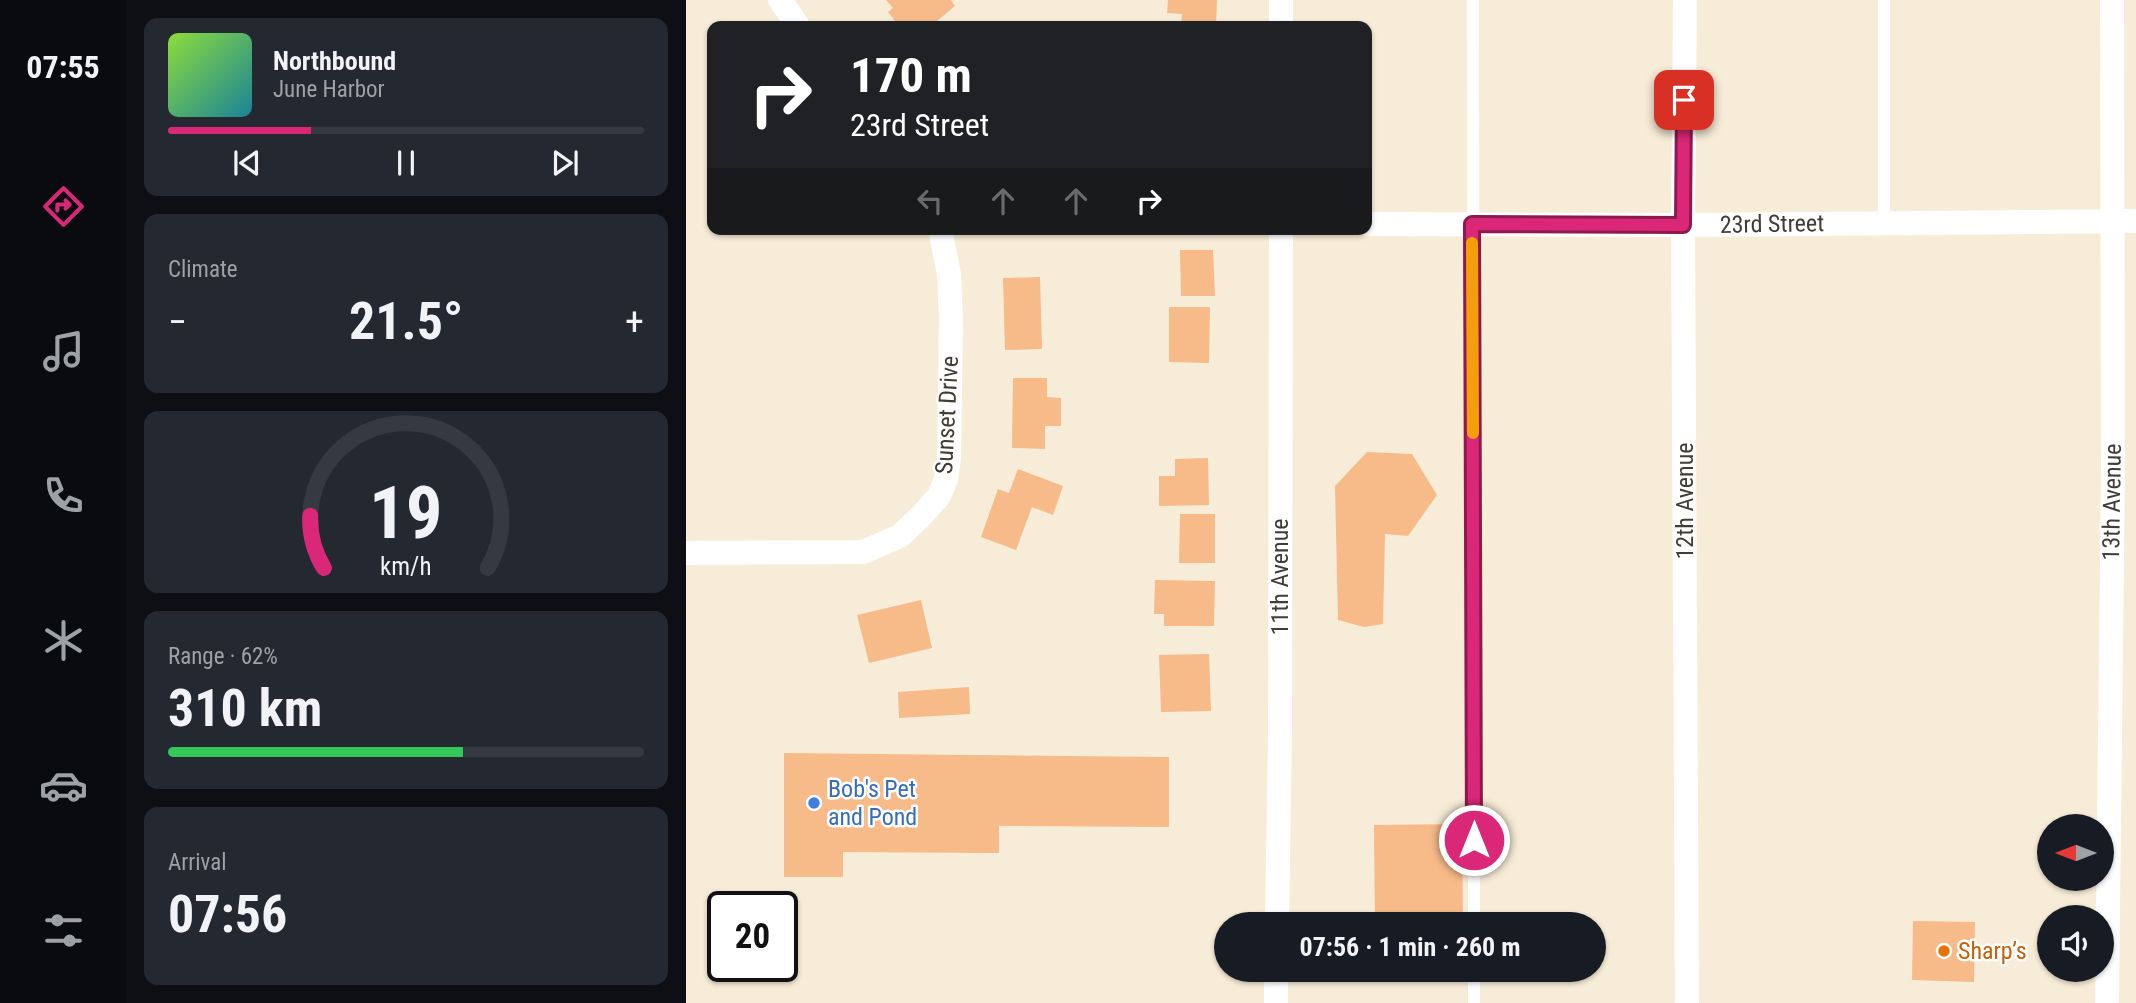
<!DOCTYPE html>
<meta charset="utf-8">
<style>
:root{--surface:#171b24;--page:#242831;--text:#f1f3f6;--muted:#9ea1a6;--line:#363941;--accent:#db2777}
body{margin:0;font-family:"Roboto Condensed",sans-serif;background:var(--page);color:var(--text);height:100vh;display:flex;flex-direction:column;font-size:26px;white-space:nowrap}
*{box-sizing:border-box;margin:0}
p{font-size:23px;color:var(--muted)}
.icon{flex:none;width:38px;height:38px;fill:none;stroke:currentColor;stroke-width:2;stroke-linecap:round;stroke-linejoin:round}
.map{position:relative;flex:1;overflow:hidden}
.drawer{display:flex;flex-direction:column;gap:18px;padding:18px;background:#0d0f14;width:560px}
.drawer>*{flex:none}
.top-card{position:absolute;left:21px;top:21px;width:665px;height:214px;border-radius:14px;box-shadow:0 2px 5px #0004;background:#202124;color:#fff;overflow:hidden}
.needle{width:46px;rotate:270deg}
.tools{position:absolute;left:1351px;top:814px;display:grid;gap:14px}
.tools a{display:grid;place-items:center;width:77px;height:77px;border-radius:50%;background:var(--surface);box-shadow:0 2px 5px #0004;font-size:35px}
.speed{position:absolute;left:21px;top:891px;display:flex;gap:14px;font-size:35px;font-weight:700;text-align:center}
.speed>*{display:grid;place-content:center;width:91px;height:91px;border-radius:50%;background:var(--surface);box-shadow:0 2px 5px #0004;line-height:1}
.speed .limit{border:4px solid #111;border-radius:10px;background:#fff;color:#111}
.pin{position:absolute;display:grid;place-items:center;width:60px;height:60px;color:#fff;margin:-30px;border-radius:14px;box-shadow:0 4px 10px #0006}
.me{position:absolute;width:77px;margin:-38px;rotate:0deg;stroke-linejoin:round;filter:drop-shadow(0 0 5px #0008)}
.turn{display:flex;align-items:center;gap:24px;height:147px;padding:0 28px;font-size:32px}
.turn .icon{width:91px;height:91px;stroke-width:2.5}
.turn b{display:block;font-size:49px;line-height:60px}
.lanes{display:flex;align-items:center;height:66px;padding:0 28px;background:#0003;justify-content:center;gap:35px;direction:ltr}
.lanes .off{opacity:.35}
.big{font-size:52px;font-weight:700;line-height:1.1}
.drawer .tile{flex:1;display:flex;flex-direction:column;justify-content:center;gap:10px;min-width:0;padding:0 24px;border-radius:14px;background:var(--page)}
.drawer .dial{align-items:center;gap:0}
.dial svg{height:182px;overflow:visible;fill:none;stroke:var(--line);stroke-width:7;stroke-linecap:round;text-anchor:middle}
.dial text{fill:var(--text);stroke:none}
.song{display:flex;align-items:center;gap:21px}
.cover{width:84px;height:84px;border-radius:10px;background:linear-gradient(135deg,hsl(90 70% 55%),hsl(190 70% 35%))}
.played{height:7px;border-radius:4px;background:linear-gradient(90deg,var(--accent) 30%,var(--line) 30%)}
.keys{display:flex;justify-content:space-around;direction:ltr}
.heat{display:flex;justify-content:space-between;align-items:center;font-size:38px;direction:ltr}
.charge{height:10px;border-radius:5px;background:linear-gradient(90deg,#34c759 62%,var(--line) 0)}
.trip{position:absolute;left:528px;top:912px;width:392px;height:70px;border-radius:35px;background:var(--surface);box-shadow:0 2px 5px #0004;font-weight:700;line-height:70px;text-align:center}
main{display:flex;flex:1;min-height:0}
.tab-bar{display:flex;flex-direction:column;width:126px;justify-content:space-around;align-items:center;background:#090b0e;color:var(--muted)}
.tab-bar .icon{width:49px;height:49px}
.tab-bar .selected{color:var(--accent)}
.tab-bar b{font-size:32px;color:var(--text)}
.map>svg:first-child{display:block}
</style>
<main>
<nav class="tab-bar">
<b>07:55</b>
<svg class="icon selected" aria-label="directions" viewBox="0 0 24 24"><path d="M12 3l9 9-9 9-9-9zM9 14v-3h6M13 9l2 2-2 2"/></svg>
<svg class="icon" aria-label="music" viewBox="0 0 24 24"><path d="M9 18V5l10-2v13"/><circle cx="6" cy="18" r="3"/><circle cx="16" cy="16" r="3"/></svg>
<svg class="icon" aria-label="phone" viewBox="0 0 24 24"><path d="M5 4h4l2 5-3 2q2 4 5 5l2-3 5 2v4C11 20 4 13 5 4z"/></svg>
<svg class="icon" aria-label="climate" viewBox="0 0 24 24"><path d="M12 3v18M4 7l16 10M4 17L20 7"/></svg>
<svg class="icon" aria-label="car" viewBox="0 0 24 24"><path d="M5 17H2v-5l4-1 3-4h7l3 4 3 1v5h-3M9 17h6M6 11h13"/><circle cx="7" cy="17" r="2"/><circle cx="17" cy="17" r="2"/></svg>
<svg class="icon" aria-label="filters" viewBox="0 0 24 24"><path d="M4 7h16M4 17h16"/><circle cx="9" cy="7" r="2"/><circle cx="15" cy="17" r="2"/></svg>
</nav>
<section class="drawer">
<div class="tile">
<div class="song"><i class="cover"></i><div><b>Northbound</b><p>June Harbor</p></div></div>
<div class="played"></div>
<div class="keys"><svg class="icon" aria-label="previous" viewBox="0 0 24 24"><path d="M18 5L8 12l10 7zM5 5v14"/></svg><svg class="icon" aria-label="pause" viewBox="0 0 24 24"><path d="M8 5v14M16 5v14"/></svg><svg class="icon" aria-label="next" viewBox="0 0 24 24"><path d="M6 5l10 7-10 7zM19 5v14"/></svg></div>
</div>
<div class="tile"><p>Climate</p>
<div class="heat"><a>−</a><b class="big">21.5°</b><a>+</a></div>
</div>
<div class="tile dial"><svg viewBox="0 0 100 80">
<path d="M14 69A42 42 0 1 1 86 69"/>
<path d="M14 69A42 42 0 0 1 8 46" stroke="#db2777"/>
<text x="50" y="56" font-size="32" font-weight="700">19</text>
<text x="50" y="72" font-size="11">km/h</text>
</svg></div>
<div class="tile"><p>Range · 62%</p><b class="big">310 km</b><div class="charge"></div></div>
<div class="tile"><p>Arrival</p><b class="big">07:56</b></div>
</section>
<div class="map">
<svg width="1450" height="1003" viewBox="0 0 1450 1003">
<rect width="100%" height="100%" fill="#f7ecd7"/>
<path fill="#f7ba89" d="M200 0H265L269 6 245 26H213L202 12 207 8Z
M482 0H531L530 26H495L496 14 481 13Z
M494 250H527L529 296H495Z
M354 277 356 349 319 350 317 278Z
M483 307H524L523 363 483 362Z
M327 378H361V397L375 398V426H359V449L326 448Z
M681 452 726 454 751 495 722 536 699 534 697 624 678 627 652 620 649 486Z
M522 458 523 505 473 506V476H489V459Z
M332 469 377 486 367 515 346 507 330 550 295 537 312 489 323 493Z
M494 514H529V563H493Z
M469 580 529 581 528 626H478V614H468Z
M235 600 246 648 183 663 171 615Z
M523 654 525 711 475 712 473 655Z
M283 687 284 714 213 718 212 692Z
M98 753 483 757V827L313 826V853L157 852V877H98Z
M776 824 777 924H689L688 825Z
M1227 921 1289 922 1288 982 1226 980Z"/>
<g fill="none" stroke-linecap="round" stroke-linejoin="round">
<path stroke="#fff" stroke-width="12" d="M787 0 788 924
M1198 223V0
M788 970V1003"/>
<path stroke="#fff" stroke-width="24" d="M94 0 112 26
M999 0 997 225 1001 1003
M595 26V0
M681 224 997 225 1450 221
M0 553 177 552 214 536 236 515 253 496 260 479 263 458 265 319 263 274 254 229
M591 924 594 731 595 229
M590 1003V970
M1421 1003 1427 470 1426 0"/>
</g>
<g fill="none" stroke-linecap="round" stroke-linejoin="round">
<defs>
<path id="route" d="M788 840 786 224 997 225 998 100"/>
</defs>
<use href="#route" stroke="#8e194d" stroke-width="18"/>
<use href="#route" stroke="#db2777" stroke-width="12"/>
<path stroke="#f59e0b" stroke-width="12" d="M786 243 787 433"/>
</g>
<circle fill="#3f7fe0" stroke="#fff" stroke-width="2.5" cx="128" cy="803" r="7"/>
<circle fill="#e8710a" stroke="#fff" stroke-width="2.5" cx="1258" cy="951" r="7"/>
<g text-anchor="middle" stroke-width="5" stroke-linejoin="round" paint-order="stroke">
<g font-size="24" fill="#413c34" stroke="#fff">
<text transform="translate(1086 224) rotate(-1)" y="8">23rd Street</text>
<text transform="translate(261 415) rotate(-87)" y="8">Sunset Drive</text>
<text transform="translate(999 501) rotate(-90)" y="8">12th Avenue</text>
<text transform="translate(1426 502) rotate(-89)" y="8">13th Avenue</text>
<text transform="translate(594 577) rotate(-90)" y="8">11th Avenue</text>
</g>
<g font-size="24" fill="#366cbe" stroke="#fff" text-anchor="start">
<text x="142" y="797">Bob's Pet<tspan x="142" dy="28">and Pond</tspan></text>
</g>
<g font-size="24" fill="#c56008" stroke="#fff" text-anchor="start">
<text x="1272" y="959">Sharp’s</text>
</g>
</g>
</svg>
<div class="tools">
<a><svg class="needle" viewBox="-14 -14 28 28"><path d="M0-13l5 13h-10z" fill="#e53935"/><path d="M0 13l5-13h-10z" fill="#9ea1a6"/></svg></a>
<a><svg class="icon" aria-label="sound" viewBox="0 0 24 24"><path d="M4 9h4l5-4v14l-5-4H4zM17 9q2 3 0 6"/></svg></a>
</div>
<div class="speed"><div class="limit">20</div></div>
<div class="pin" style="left:998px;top:100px;background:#d93025"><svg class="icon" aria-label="arrive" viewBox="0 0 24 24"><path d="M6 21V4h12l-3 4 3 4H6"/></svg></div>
<svg class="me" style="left:788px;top:840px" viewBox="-20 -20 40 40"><circle r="17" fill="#db2777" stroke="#fff" stroke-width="3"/><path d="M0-11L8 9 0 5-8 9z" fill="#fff"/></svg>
<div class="trip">07:56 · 1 min · 260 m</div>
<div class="top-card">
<div class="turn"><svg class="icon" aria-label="right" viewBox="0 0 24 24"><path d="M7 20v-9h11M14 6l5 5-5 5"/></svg><div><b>170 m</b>23rd Street</div></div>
<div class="lanes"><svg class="icon off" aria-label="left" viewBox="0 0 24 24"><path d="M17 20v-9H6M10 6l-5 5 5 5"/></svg><svg class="icon off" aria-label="ahead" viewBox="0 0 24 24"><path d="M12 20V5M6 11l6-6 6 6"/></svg><svg class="icon off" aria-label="ahead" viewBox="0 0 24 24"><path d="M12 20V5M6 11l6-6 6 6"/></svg><svg class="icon" aria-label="right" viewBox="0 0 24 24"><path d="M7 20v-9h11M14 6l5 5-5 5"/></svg></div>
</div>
</div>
</main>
